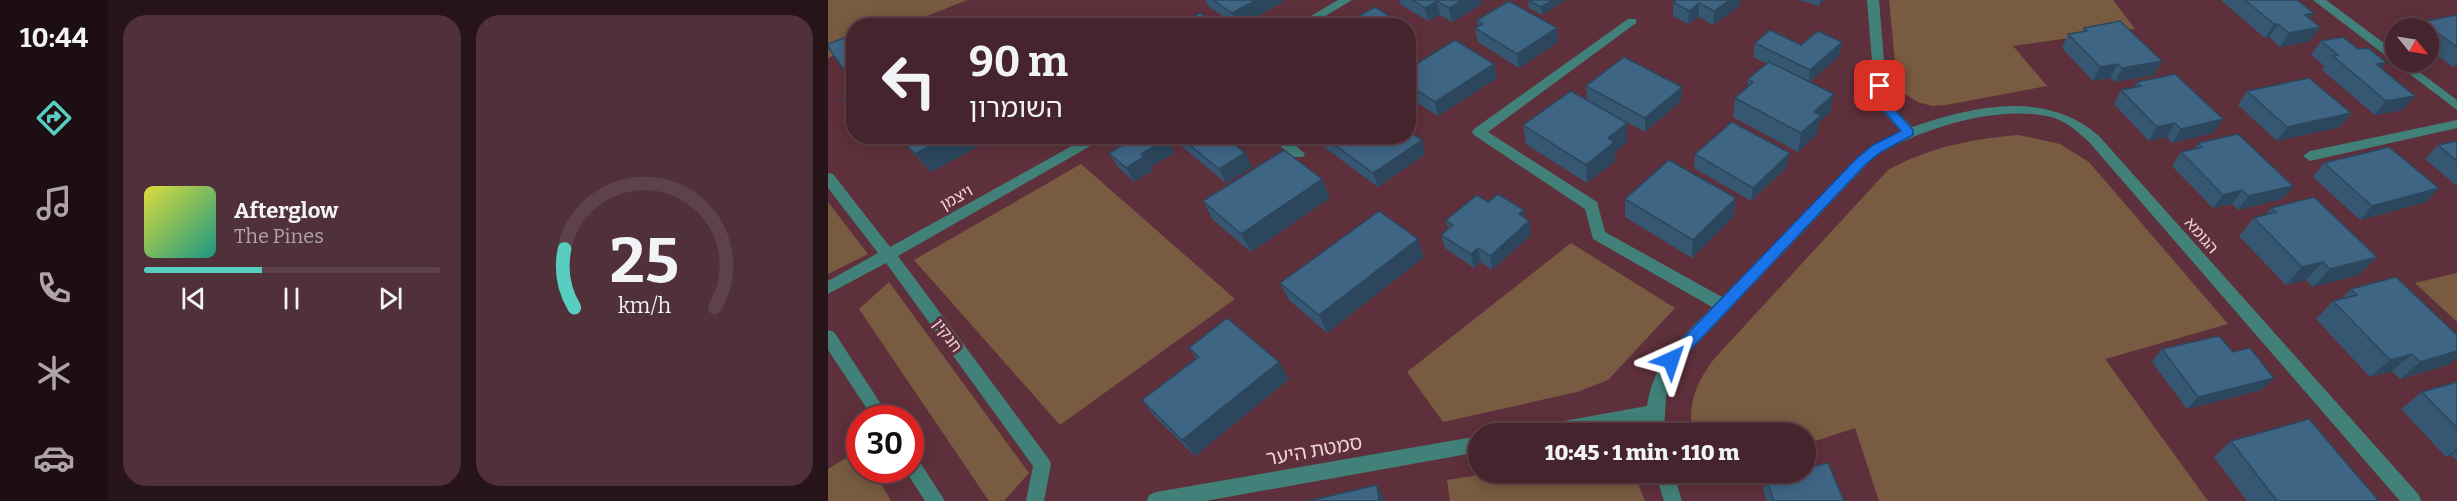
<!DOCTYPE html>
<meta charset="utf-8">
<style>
:root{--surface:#46242d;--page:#503039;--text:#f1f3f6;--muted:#b0a4aa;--line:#5e4149;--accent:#58cec0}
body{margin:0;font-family:Bitter,"Noto Sans Hebrew",serif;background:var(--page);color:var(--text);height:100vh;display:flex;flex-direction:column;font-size:22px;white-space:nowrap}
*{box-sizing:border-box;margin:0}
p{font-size:20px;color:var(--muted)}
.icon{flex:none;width:33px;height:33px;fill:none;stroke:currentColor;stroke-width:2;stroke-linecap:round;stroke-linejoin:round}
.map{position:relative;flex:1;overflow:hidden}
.details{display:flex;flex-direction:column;gap:15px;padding:15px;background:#261419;width:720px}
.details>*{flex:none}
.banner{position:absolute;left:18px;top:18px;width:570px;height:126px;border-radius:24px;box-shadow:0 3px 15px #0003,0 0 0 2px var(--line);background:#46242d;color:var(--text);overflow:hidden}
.needle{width:39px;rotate:120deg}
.tools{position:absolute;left:1557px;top:18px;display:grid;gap:12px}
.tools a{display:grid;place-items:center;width:54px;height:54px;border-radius:50%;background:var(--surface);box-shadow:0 3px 15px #0003,0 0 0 2px var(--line);font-size:30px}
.speed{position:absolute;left:18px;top:405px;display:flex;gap:12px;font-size:30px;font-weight:700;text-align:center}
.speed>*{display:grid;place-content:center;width:78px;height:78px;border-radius:50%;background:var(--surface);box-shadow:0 3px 15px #0003,0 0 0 2px var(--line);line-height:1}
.speed .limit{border:9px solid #d22;background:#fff;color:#111}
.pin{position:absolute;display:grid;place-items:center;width:51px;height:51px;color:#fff;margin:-26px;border-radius:12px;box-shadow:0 3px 9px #0006}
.me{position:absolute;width:66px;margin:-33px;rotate:42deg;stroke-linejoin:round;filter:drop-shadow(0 0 4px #0008)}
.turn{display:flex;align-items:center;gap:21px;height:126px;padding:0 24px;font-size:27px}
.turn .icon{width:78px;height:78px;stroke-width:2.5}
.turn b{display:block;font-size:42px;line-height:51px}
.details .widget{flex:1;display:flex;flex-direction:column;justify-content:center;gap:9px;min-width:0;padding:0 21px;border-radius:24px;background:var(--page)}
.details .dial{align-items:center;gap:0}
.dial svg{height:156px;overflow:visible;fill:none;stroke:var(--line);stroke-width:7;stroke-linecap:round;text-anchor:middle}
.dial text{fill:var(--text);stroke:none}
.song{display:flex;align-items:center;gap:18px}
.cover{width:72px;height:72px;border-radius:9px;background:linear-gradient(135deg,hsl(60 70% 55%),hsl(170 70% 35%))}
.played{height:6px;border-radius:3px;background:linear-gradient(90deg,var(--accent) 40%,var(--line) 40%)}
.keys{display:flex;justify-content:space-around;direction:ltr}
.details .tiles{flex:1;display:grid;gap:15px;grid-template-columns:repeat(2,1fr)}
.trip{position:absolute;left:640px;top:423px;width:348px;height:60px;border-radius:30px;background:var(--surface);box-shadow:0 3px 15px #0003,0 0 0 2px var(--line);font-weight:800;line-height:60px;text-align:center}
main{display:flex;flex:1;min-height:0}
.tabs{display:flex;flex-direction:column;width:108px;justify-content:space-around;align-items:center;background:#1c0e12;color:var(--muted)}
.tabs .icon{width:42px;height:42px}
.tabs .selected{color:var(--accent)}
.tabs b{font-size:27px;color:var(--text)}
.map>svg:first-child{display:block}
</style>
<main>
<nav class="tabs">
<b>10:44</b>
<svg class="icon selected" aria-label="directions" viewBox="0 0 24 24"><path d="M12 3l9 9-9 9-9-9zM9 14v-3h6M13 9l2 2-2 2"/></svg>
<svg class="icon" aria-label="music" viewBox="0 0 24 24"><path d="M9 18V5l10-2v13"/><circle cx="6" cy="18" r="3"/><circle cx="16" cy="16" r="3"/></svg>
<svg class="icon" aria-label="phone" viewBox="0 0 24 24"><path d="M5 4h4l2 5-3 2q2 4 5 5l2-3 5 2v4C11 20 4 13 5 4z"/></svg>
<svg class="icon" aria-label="climate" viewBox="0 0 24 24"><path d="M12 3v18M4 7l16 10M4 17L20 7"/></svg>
<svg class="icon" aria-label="car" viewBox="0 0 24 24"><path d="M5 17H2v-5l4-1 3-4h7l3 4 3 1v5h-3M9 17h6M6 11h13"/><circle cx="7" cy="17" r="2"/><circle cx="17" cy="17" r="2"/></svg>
</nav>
<section class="details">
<div class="tiles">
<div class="widget">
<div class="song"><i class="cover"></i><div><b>Afterglow</b><p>The Pines</p></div></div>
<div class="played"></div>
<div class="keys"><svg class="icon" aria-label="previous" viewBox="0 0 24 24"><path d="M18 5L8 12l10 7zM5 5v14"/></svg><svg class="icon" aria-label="pause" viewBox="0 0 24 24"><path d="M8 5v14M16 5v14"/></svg><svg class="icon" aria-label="next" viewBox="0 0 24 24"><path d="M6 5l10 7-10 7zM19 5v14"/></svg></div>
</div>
<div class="widget dial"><svg viewBox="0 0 100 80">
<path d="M14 69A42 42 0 1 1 86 69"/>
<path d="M14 69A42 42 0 0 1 9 39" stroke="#58cec0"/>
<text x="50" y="56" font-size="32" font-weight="700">25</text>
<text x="50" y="72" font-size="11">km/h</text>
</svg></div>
</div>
</section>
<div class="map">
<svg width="1629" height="501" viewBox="0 0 1629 501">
<rect width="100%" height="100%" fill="#5e303c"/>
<path fill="#785b40" d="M0 0H139L77 25 26 26 25 47 0 58Z
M1061 0H1285L1307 29 1185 46 1219 86 1118 105 1104 106 1090 102 1077 94 1069 82Z
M1191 135 1232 144 1261 162 1400 324 1277 359 1380 501H1051L1027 428 978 444V434L864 433C860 403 868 383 886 359L1060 170C1099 148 1147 138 1191 135Z
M253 164 407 299 232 425 86 260Z
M0 202 40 254 0 274Z
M743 243 847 308 780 380 749 392 615 422 579 372Z
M1629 273V322L1587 283Z
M61 282 201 473 176 501H161L31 309Z
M31 450 32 470H45L63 501H0V469Z
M669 472 806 473 817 501H622L619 480Z"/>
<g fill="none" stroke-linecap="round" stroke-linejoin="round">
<path fill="#418179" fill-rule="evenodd" d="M510 0H524L481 26H466Z
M1039 0H1051L1058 86 1068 110 1084 127C1145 106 1218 89 1271 136L1591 495 1593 501H1572L1261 142C1250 132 1238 121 1223 117 1169 104 1091 129 1046 157L849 365 838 396 836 434H818V421L753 434H699L702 428 708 426 819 406C826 360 853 339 884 307L765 239 757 209 646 135 644 132 646 129 800 19H808V23L660 132 769 202 777 232 894 297 1036 151 1073 132 1055 112 1046 86Z
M1485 0H1498L1568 52V62H1578L1629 100V110Z
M1629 120V128L1482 161 1475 156 1482 151Z
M262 136H280L70 256 220 458 223 464 216 501H198L205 466 58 263 0 294V281L50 253 0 188V173L5 174 62 247Z
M441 136H457L477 154 475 157H465Z
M0 330 6 332 62 418H45L0 350Z
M651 436V452L377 501H319L321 495 328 492Z
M82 454 88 456 117 501H97L77 470H82Z
M827 472H845L854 501H836Z"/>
</g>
<path fill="#365772" d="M377 0H455V2L412 26H409L381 7Z
M571 0H653L654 4 624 22 612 15 600 21 572 4Z
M700 0H737L714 15 701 8Z
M849 0 912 6 885 25 871 17 860 24 845 16V2Z
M971 0H996L991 6Z
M1394 0H1469L1482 19 1492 27 1482 41 1452 47 1441 37 1437 38 1394 1Z
M1629 15V66L1625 67 1600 49V28H1589L1594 22Z
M649 20 729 28 730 42 691 68 650 42 647 28 650 27Z
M1256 28 1334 61 1326 75 1287 82 1282 78 1265 81 1234 48 1240 34 1254 32Z
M1493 41 1530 49 1558 62 1553 69 1575 110 1547 115 1494 70 1497 66 1483 55Z
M1014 42 1011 56 982 82 1002 112 991 122 989 134 970 152 905 117 907 98 919 88 920 79 939 64 925 57 927 43 973 45Z
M666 64 669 78 610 116 580 97V69Z
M1309 82 1385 133 1344 143 1339 137 1321 141 1286 104 1293 90 1306 87Z
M758 86 854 87 853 101 817 132 759 100Z
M1419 91 1523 113 1512 127 1449 141 1410 105Z
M799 123V142L787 152V161L759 183 698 144 695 125Z
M69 136H170L103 172Z
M341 136H396L417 153 424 167 398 183Z
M492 136H580L597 154 550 187 496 147Z
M1629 141V186L1597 159 1610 145Z
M1370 143 1465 186 1454 199 1410 210 1404 204 1385 208 1344 166 1353 152 1366 149Z
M281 153H347L322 167 324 171 306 182 290 167Z
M867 154 959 167 923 201 866 168Z
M1496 163 1611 188 1598 202 1532 220 1485 177Z
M502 198 423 252 385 220 375 201Z
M797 199 906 216 864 258 797 217Z
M660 202 701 221 703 235 664 270 653 262 646 268 617 248 613 235 620 229 618 220Z
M1443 208 1531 275 1485 287 1478 280 1458 285 1411 236 1426 218 1437 215Z
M596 257 499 333 461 300 452 283Z
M1523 289 1620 365 1572 379 1564 371 1542 377 1488 319 1505 301 1513 299Z
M361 348 461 379 367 456 327 417 314 400 368 358Z
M1334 349 1405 352 1446 378 1433 390 1359 409 1324 362Z
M1629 383V461L1623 455 1618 457 1573 409 1594 392Z
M1403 441 1550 500 1548 501H1419L1386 457Z
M938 479 1016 501H939L935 490Z"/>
<path fill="#2c475d" d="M428 0H455V2L412 26H410L404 13Z
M635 0H653L654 4 624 22 621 8Z
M725 0H737L714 15 713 7Z
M902 0H913L912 6 885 25 886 11Z
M992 0H996L991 6Z
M609 1 612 15 600 21 597 8Z
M871 3V17L860 24 861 11Z
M1486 13 1477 27V15Z
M1446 24H1450L1441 37 1437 38Z
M1492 27 1482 41 1452 47 1461 33Z
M729 28 730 42 691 68 689 54Z
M1014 42 1011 56 980 84 982 70Z
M1334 61 1326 75 1287 82 1294 68Z
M1558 62 1547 76 1548 64Z
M666 64 669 78 610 116 607 102Z
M1290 64 1282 78 1265 81 1272 67Z
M26 71V81L19 74Z
M854 87 853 101 817 132V118Z
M1006 94 1002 112 991 122 989 134 970 152 973 133 986 112Z
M1587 96 1575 110 1547 115 1558 101Z
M1523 113 1512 127 1449 141 1459 127Z
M1395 119 1385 133 1344 143 1353 129Z
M799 123V142L787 152V161L759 183 758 165 780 138Z
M1347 123 1339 137 1321 141 1329 127Z
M120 136H170L103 172 87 154Z
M339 139 347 153 322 167 324 171 306 182 298 168 313 154Z
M594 140 597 154 550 187 545 173Z
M417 153 424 167 398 183 391 169Z
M962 153 959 167 923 201 925 188Z
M494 179 502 198 423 252 413 234Z
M1465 186 1454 199 1410 210 1420 196Z
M1611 188 1598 202 1532 220 1544 206Z
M1414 190 1404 204 1385 208 1395 195Z
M908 198 906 216 864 258 865 240Z
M696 210 698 224 691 214Z
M701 221 703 235 664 270 662 256Z
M590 239 596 257 499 333 491 315Z
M650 248 653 262 646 268 643 254Z
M1549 257 1531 275 1485 287 1502 269Z
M1495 262 1478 280 1458 285 1474 267Z
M1629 351V358L1620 365 1572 379 1592 362Z
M1584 354 1564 371 1542 377 1562 360Z
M451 362 461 379 367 456 354 440Z
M1446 378 1433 390 1359 409 1370 397Z
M1629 449V451L1623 455 1618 457Z
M549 485 557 500V501H551Z"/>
<path fill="#3f6585" stroke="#2c475d" stroke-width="1.5" d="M385 0H428L404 13Z
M585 0H635L621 8 609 1 597 8Z
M700 0H725L713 7Z
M849 0H902L886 11 871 3 861 11 845 2Z
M1417 0H1469L1486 13 1477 15 1492 27 1461 33 1450 24H1446Z
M681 1 729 28 689 54 647 28 655 24 649 20Z
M547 7 576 25 528 26 522 21Z
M372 13 388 24 385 26H348Z
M1629 15V47L1594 22Z
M1292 21 1334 61 1294 68 1290 64 1272 67 1240 34 1259 31 1256 28Z
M130 22 133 26H122Z
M942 30 973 45 990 31 1014 42 982 70 927 43Z
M26 34V71L19 74 0 47V44Z
M1515 37 1530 49 1540 48 1558 62 1548 64 1587 96 1558 101 1505 56 1510 55 1493 41Z
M627 40 666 64 607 102 580 85V69Z
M796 57 854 87 817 118 758 86Z
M941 62 1006 94 986 112 993 115 973 133 907 98 925 82 920 79Z
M1347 74 1395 119 1353 129 1347 123 1329 127 1293 90 1313 86 1309 82Z
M1481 78 1523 113 1459 127 1419 91Z
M26 84V113L14 100 23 96 16 89Z
M743 91 799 123 780 138 786 142 758 165 695 125Z
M904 122 962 153 925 188 867 154Z
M580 131 594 140 545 173 495 136H580Z
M1410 134 1465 186 1420 196 1414 190 1395 195 1353 152 1374 147 1370 143Z
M70 136H120L87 154Z
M310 136H336L339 139 313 154 316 157 298 168 281 153Z
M351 136H396L417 153 391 169Z
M1629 141V161L1610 145Z
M1561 147 1611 188 1544 206 1496 163Z
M456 150 494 179 413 234 375 201Z
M841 160 908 198 865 240 797 199Z
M670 194 696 210 691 214 701 221 662 256 650 248 643 254 613 235 625 225 618 220 649 195 660 202Z
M1486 197 1549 257 1502 269 1495 262 1474 267 1426 218 1448 212 1443 208Z
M551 211 590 239 491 315 452 283Z
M1568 277 1629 335V351L1592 362 1584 354 1562 360 1505 301 1529 295 1523 289Z
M399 318 451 362 354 440 314 400 371 357 361 348Z
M1391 336 1405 352 1422 348 1446 378 1370 397 1334 349Z
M1629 382V428L1594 392Z
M1481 419 1550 500 1545 501H1449L1403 441Z
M1000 463 1016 501H946L938 479 963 472H978V468Z
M549 485 551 501H480Z"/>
<path fill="#1a73e8" stroke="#114b97" stroke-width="1.5" d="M1052 82 1057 86 1068 111 1085 130V135L1053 152 1038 164 848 365H838L835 360 838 356 1029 158 1045 145 1073 131 1057 112 1046 86Z"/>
<g text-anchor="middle" stroke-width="6" stroke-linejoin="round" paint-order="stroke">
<g font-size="16" fill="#f0d3d8" stroke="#5e303c">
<text transform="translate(128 197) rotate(-29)" y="6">ויצמן</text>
<text transform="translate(1374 235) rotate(49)" y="6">הגומא</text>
<text transform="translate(120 335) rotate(54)" y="6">חנקין</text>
</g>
<g font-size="20" fill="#f0d3d8" stroke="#5e303c">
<text transform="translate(486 450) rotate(-10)" y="7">סמטת היער</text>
</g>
</g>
</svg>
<div class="tools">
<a><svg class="needle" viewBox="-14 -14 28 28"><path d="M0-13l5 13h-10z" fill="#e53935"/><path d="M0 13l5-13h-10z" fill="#b0a4aa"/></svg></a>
</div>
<div class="speed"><div class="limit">30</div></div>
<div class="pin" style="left:1052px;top:86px;background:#d93025"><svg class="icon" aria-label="arrive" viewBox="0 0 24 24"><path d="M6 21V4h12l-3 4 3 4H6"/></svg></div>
<svg class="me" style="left:843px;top:360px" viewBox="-20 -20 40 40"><path d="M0-17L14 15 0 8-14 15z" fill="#1a73e8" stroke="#fff" stroke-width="4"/></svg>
<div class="trip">10:45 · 1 min · 110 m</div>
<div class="banner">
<div class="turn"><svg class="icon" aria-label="left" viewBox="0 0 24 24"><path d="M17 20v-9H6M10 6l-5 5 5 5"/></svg><div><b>90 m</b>השומרון</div></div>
</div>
</div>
</main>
